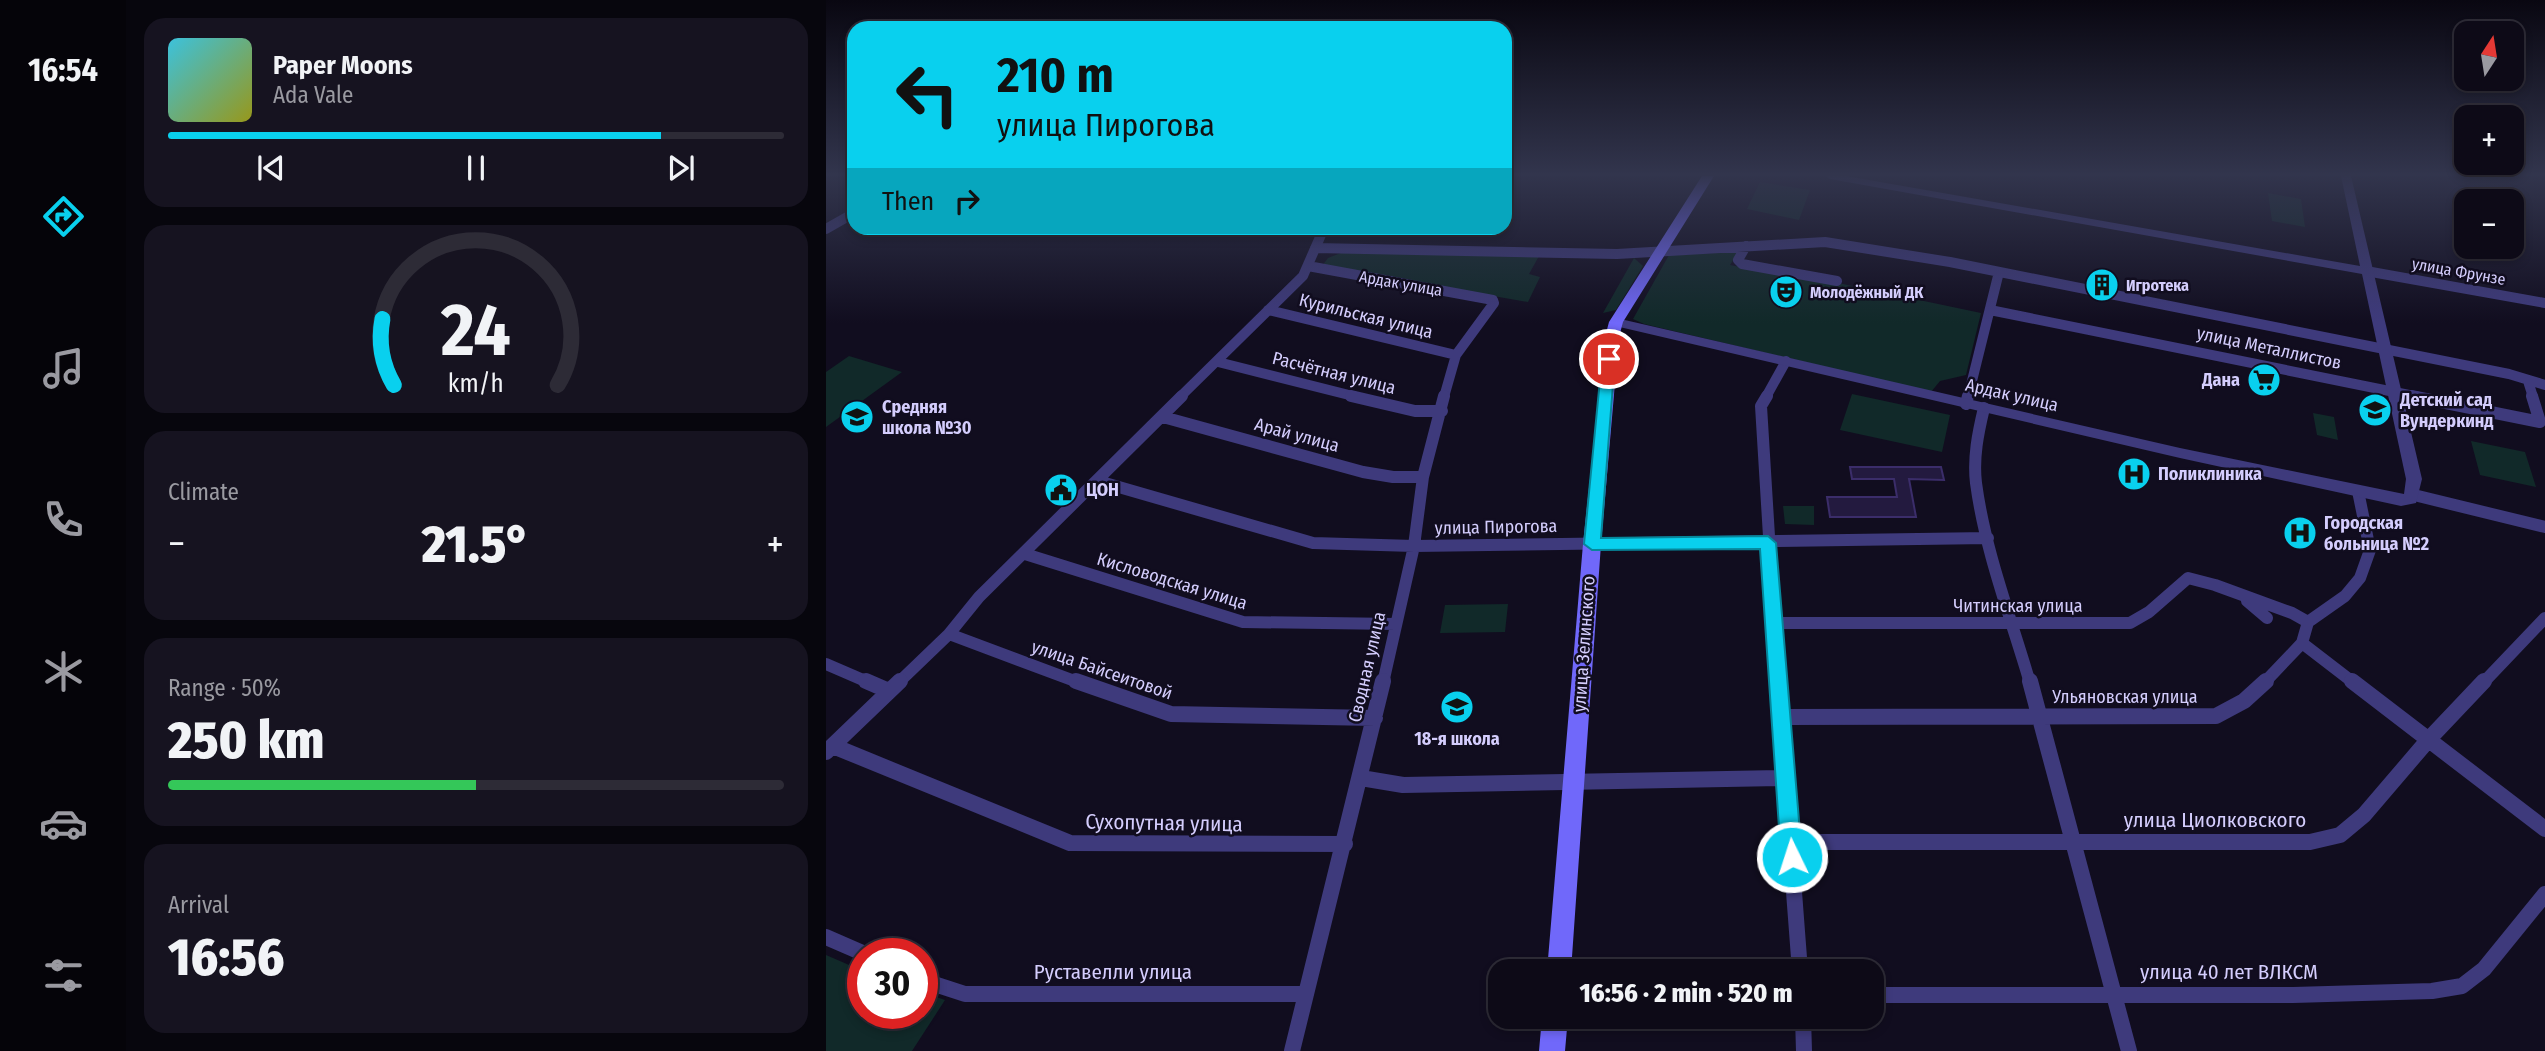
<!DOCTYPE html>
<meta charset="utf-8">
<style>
:root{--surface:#0d0a17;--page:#161320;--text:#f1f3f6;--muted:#9a9aa1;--line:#2d2b36;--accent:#09d0ee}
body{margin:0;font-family:"Fira Sans Condensed",sans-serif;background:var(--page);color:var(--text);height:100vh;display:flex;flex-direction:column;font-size:26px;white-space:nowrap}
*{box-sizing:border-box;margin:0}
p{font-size:23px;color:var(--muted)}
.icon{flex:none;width:38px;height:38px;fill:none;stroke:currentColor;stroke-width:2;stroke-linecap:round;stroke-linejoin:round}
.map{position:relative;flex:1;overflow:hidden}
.side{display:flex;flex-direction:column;gap:18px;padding:18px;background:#07060d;width:700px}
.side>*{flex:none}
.guide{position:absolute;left:21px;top:21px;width:665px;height:214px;border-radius:21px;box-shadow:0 4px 10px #0003,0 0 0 2px var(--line);background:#09d0ee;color:#111;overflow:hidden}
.needle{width:46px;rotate:12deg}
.fabs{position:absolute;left:1628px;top:21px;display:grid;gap:14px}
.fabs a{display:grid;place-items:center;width:70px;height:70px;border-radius:14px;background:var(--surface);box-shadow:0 4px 10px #0003,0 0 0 2px var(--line);font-size:35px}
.speed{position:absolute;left:21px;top:938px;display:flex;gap:14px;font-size:35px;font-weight:700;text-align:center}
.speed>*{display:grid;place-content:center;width:91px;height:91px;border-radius:50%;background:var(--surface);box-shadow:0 4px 10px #0003,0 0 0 2px var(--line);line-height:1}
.speed .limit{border:10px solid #d22;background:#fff;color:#111}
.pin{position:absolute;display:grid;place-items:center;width:60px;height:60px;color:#fff;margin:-30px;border:4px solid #fff;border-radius:50%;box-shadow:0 2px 7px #0007}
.me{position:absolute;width:77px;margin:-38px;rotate:356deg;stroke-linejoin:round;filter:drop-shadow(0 0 5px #0008)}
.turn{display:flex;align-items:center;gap:24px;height:147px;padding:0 35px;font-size:32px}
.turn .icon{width:91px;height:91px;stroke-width:2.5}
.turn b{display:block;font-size:49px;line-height:60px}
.then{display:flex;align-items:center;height:66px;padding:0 35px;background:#0003;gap:14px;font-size:26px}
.big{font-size:52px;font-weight:800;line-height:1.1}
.side .tile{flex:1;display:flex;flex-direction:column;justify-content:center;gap:10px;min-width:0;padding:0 24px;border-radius:21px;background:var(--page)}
.side .dial{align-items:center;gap:0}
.dial svg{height:182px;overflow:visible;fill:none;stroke:var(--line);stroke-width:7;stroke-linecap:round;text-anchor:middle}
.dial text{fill:var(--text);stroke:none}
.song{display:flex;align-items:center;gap:21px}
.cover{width:84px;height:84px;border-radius:10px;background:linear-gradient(135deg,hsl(190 70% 55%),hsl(60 70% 35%))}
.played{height:7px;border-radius:4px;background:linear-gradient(90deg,var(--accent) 80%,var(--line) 80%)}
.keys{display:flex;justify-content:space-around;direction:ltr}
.heat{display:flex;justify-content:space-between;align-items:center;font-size:38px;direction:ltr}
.charge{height:10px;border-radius:5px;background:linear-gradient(90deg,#34c759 50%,var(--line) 0)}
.trip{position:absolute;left:662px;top:959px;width:396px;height:70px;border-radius:21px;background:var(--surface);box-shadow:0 4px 10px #0003,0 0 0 2px var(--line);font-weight:800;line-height:70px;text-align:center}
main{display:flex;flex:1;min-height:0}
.tab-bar{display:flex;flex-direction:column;width:126px;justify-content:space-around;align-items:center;background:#050409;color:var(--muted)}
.tab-bar .icon{width:49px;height:49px}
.tab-bar .on{color:var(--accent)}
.tab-bar b{font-size:32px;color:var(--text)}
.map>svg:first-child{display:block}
</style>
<main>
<nav class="tab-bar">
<b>16:54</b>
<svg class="icon on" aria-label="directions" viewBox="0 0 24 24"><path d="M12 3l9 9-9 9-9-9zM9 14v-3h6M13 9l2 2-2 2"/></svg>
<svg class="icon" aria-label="music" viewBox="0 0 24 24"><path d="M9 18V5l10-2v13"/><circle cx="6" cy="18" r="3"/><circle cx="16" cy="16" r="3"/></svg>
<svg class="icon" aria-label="phone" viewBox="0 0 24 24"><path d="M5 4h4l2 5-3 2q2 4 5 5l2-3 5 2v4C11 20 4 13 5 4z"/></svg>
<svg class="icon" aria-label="climate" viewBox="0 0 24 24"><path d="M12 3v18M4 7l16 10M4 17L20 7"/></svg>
<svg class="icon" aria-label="car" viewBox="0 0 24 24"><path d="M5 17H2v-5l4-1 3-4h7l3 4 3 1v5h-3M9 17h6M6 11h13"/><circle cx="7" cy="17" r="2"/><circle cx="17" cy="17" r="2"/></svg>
<svg class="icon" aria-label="filters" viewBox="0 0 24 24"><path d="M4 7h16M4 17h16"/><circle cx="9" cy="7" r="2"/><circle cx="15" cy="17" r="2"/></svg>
</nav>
<section class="side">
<div class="tile">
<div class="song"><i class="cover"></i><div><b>Paper Moons</b><p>Ada Vale</p></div></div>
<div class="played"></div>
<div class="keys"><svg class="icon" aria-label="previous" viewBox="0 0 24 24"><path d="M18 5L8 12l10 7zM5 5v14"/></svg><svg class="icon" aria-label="pause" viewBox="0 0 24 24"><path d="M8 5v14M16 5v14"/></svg><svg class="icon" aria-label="next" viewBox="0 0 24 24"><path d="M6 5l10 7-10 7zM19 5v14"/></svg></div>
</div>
<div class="tile dial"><svg viewBox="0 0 100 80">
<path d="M14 69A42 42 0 1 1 86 69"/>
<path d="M14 69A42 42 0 0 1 9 40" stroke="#09d0ee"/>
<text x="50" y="56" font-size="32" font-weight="700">24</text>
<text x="50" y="72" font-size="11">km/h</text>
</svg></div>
<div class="tile"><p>Climate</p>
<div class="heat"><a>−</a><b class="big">21.5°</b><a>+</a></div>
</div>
<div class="tile"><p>Range · 50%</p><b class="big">250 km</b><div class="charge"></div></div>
<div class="tile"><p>Arrival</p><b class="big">16:56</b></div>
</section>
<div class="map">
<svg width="1719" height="1051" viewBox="0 0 1719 1051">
<rect width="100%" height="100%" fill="#110d1f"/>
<path fill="#112929" d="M934 182 984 190 973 220 921 209Z
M1442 193 1475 199 1479 227 1446 221Z
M520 251 713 256 703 274 714 277 702 302 496 266 502 258Z
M912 252 904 265 996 283 998 280 1155 313 1140 375 1114 381 1105 392 818 324 807 319 843 255Z
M808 258 817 266 790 310 777 313Z
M23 356 76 372 0 427V372Z
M1026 394 1124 415 1116 452 1014 430Z
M1487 413 1508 417 1512 440 1491 435Z
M1645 441 1699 452 1710 487 1654 475Z
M957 506H988V525L959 524Z
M682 604 679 632 614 633 619 605Z
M0 955 37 971V1013H96V992L119 1000 86 1051H0Z"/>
<path fill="#231a3f" stroke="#3b2d6a" stroke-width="2" d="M1024 467H1115L1118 480 1083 479 1090 517H1004L1001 497H1071L1068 479H1026Z"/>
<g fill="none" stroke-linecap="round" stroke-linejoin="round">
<path stroke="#3e3a7c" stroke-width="10" d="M0 229 28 213
M920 246 912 260 916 264 1011 281
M489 248 791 254 999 242 1124 262 1683 374 1719 385
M482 266 667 300 668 303 630 355 618 397
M1540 271 1719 303
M442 310 630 355
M1164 310 1593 397
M392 362 531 397
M1702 381 1707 397
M354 397 477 276 498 228
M940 397 960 361
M1142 397 1173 272"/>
<path stroke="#3e3a7c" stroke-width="12" d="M525 396 589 411H616
M941 396 935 406 952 683
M1585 396 1714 422 1706 396
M1140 404 1142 396
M1158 408C1152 433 1147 458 1150 483 1159 551 1185 618 1204 683
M337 417 537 472 567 477H597
M272 481 487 543 588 546 1162 538
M1588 495 1719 527
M199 554 417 622 570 624
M1421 601 1441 618
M949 623H1304L1323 612 1362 578 1389 585 1466 613 1482 622
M123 634 254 683
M1476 643 1528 683
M0 664 44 683
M72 683 123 634 153 597 356 396
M557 683 588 546 597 477 618 396
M1438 683 1476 643 1482 622 1519 596 1534 578 1544 550 1532 491
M1657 683 1719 618"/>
<path stroke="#3e3a7c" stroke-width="16" d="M40 681 63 691
M250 681 345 714 549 718
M952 681 974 971
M1204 681 1303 1051
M1526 681 1719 829
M955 717 1390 716 1418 701 1440 681
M7 746 244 843 519 844
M0 752 74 681
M535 778 577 785 959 778
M965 842H1484L1514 835 1538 815 1603 739 1658 681
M0 937 39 954
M96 980 139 994H480
M1045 995H1467L1606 991 1636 986 1658 969 1719 894
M977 1017 978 1051
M466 1051 557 681"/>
<path fill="#3e3a7c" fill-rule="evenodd" d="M999 176H1020L1534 266 1515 176H1525L1596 479 1590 503 1575 506 1354 458 785 325V319L790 318 1354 448 1578 494 1580 479 1536 274 1004 179Z"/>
<path fill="#7068fa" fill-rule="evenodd" d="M876 176H888L797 322 793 337 775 544 745 971H721L757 544 779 337 783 322Z
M716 1017H742L739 1051H713Z"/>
</g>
<linearGradient id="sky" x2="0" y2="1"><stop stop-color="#090711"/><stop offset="0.54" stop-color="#32354d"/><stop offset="1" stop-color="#32354d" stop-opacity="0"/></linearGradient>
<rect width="1719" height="323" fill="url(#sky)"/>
<path fill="#09d0ee" stroke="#06879b" stroke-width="2" d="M783 355 789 359 775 538 942 536 950 543 976 857 973 865 966 868 958 865 955 857 934 549 766 550 758 544 776 359Z"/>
<defs>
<symbol id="building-disc" viewBox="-11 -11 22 22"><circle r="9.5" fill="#09d0ee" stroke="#110d1f"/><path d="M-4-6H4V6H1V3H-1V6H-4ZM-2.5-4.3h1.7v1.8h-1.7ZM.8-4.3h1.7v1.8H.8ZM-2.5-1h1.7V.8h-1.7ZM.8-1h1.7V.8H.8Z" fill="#111"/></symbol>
<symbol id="theatre-disc" viewBox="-11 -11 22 22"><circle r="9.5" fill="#09d0ee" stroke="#110d1f"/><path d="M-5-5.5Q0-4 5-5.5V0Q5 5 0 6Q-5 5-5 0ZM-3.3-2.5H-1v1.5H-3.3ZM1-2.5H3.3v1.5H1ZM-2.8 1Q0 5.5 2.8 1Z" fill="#111"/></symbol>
<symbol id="supermarket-disc" viewBox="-11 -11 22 22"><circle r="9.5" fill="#09d0ee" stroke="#110d1f"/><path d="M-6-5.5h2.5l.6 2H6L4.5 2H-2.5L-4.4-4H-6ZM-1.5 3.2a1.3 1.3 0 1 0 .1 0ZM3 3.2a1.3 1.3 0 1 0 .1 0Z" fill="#111"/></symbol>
<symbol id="school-disc" viewBox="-11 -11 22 22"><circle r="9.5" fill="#09d0ee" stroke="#110d1f"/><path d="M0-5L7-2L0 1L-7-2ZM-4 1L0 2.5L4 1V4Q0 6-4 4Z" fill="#111"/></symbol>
<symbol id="hospital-disc" viewBox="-11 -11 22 22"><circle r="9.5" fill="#09d0ee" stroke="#110d1f"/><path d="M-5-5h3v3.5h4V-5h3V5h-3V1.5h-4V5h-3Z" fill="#111"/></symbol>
<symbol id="civic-disc" viewBox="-11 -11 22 22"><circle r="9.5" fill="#09d0ee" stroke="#110d1f"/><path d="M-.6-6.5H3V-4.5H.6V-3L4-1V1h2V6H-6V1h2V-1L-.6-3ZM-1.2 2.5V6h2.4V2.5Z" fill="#111"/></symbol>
</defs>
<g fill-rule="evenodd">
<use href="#building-disc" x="1257" y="266" width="38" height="38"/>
<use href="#theatre-disc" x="941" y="273" width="38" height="38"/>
<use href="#supermarket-disc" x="1419" y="361" width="38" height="38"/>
<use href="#school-disc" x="1530" y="391" width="38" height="38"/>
<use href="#school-disc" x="12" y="398" width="38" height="38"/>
<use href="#hospital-disc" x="1289" y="455" width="38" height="38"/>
<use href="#civic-disc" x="216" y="471" width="38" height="38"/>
<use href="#hospital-disc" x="1455" y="514" width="38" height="38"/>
<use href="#school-disc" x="612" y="688" width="38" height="38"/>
</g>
<g text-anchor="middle" stroke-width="5" stroke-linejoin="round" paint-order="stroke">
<g font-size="16" fill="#d4cdfd" stroke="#110d1f">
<text transform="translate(1633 271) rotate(10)" y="6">улица Фрунзе</text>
<text transform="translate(575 283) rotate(10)" y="6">Ардак улица</text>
</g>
<g font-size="16" font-weight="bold" fill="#d4cdfd" stroke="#110d1f" text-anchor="start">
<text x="1300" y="291">Игротека</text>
<text x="984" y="298">Молодёжный ДК</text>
</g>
<g font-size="18" fill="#d4cdfd" stroke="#110d1f">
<text transform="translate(540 316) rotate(14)" y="6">Курильская улица</text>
<text transform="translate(1443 348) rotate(12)" y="6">улица Металлистов</text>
<text transform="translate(508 373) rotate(14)" y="6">Расчётная улица</text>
<text transform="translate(1186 395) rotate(13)" y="6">Ардак улица</text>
<text transform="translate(471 435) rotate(15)" y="6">Арай улица</text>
<text transform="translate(670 527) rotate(-1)" y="6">улица Пирогова</text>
<text transform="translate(346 581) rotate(17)" y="6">Кисловодская улица</text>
<text x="1192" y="612">Читинская улица</text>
<text transform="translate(758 644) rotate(-86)" y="6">улица Зелинского</text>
<text transform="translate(541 667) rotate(-77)" y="6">Сводная улица</text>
<text transform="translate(276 670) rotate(19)" y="6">улица Байсеитовой</text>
<text x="1299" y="703">Ульяновская улица</text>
</g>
<g font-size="18" font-weight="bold" fill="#d4cdfd" stroke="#110d1f" text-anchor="start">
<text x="1414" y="386" text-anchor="end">Дана</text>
<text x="1574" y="406">Детский сад<tspan x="1574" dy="21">Вундеркинд</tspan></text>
<text x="56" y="413">Средняя<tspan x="56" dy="21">школа №30</tspan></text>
<text x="1332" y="480">Поликлиника</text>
<text x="260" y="496">ЦОН</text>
<text x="1498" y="529">Городская<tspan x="1498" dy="21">больница №2</tspan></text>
<text x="631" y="745" text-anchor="middle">18-я школа</text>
</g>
<g font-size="21" fill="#d4cdfd" stroke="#110d1f">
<text x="1389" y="827">улица Циолковского</text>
<text transform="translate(338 823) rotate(1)" y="7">Сухопутная улица</text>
<text x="287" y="979">Руставелли улица</text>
<text x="1403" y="979">улица 40 лет ВЛКСМ</text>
</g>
</g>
</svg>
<div class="fabs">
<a><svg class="needle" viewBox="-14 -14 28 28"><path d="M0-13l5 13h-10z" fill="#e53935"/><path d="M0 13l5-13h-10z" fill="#9a9aa1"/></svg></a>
<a>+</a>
<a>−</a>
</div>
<div class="speed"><div class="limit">30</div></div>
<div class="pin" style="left:783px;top:359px;background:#d93025"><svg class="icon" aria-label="arrive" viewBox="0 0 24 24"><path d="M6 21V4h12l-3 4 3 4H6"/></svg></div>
<svg class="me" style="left:966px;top:857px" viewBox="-20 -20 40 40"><circle r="17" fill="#09d0ee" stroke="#fff" stroke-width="3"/><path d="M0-11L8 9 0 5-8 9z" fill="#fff"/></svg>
<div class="trip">16:56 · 2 min · 520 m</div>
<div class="guide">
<div class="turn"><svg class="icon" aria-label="left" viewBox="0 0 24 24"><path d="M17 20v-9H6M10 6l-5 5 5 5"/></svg><div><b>210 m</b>улица Пирогова</div></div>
<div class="then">Then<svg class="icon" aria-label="right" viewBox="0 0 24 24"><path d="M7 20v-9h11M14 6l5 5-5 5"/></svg></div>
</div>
</div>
</main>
